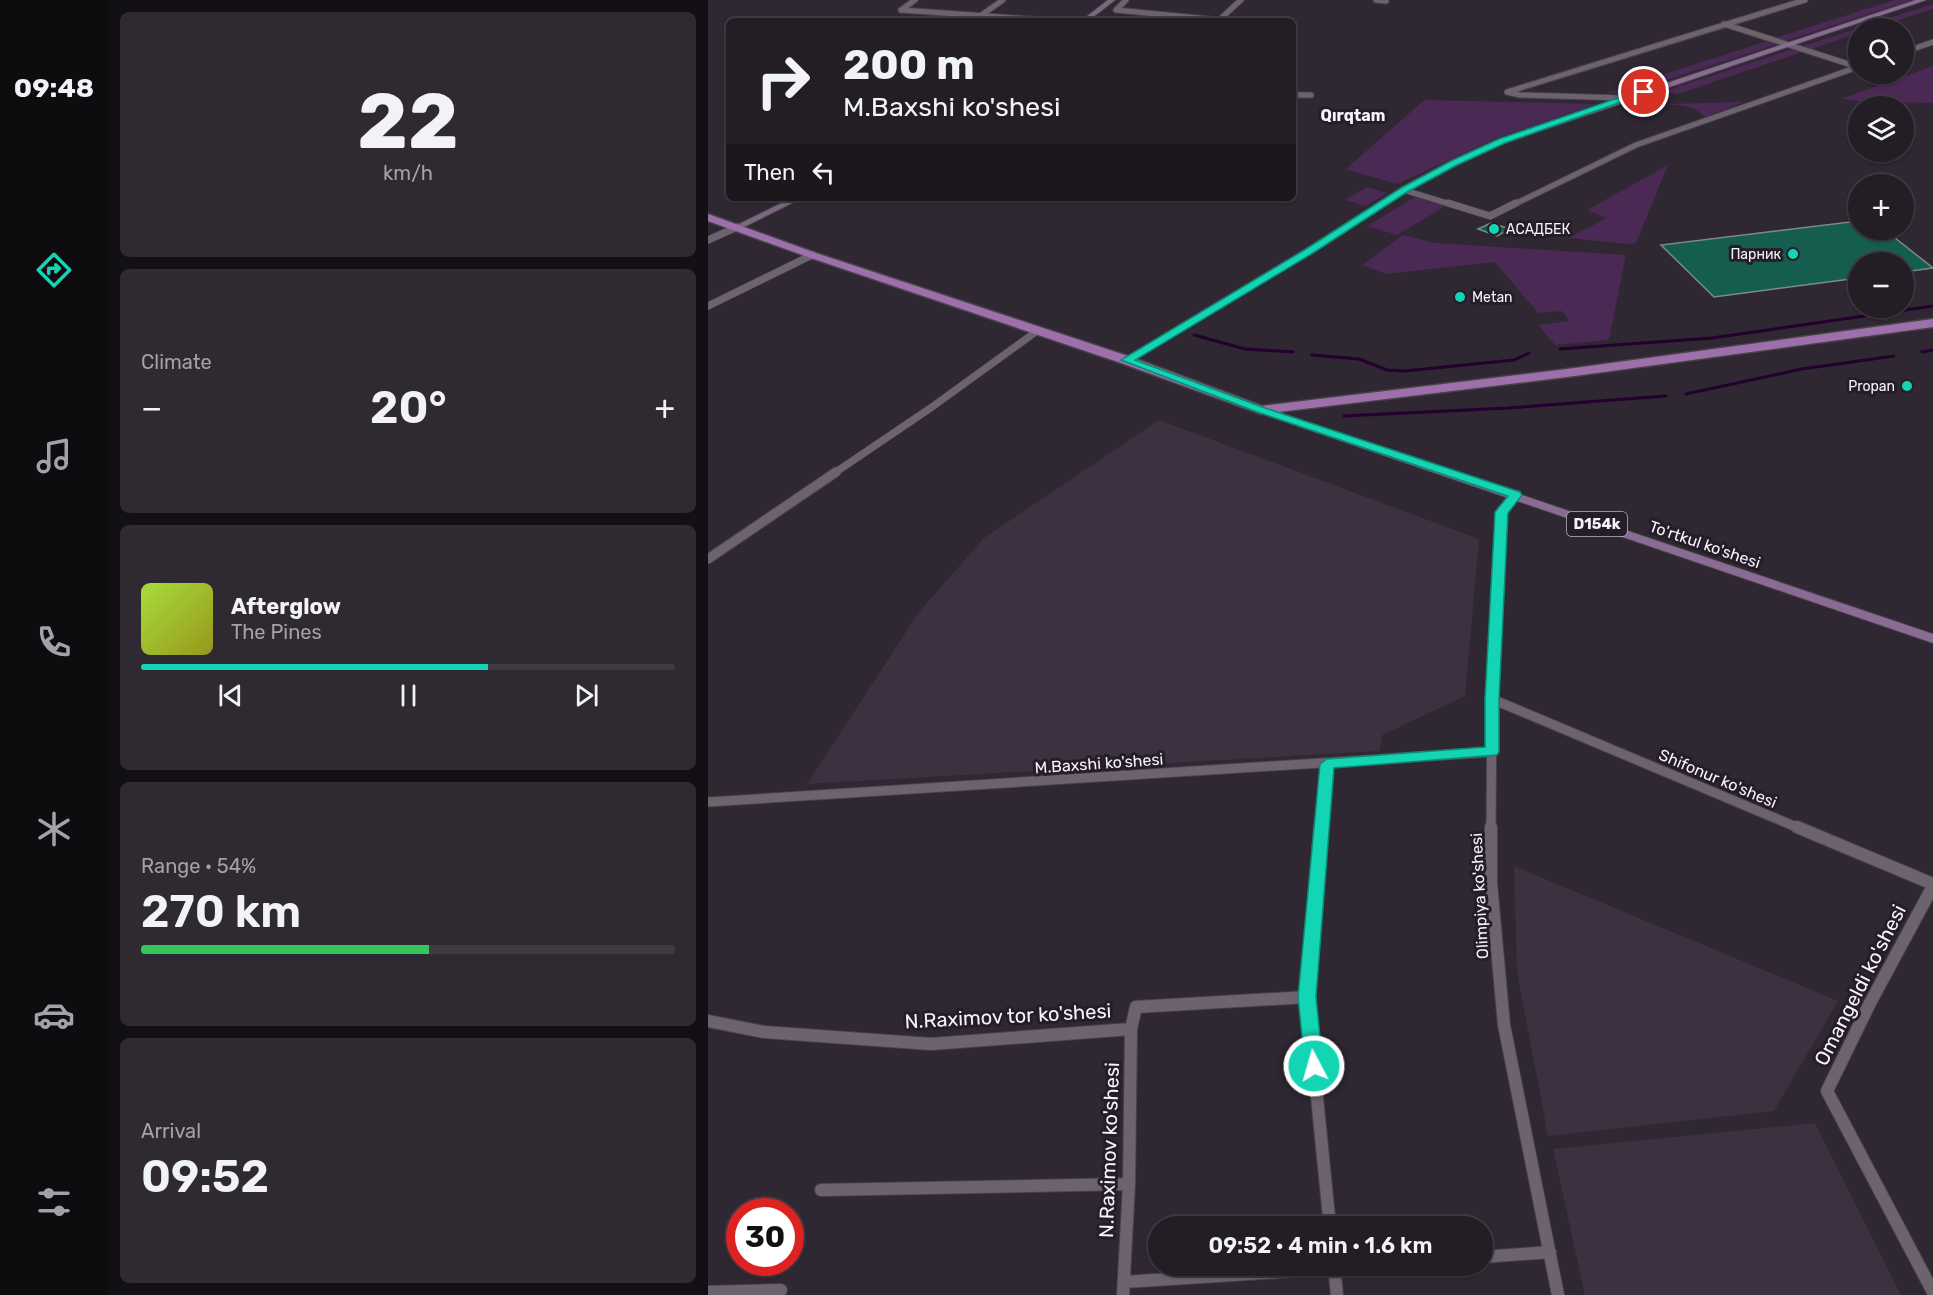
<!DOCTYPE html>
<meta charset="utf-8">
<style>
:root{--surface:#231d25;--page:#2f2a32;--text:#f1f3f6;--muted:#a3a2a7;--line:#403b42;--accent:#13d5b4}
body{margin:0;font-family:Rubik,sans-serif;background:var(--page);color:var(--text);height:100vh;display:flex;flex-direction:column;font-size:22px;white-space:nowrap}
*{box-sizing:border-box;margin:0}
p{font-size:20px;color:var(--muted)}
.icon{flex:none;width:33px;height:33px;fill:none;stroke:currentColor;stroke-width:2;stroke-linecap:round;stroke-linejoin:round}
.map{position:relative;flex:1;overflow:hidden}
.sheet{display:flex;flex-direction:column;gap:12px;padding:12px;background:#131014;width:600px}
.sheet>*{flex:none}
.banner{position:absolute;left:18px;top:18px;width:570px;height:183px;border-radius:9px;box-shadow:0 2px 4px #0004,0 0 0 2px var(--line);background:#231d25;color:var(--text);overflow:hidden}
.buttons{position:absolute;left:1140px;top:18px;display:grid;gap:12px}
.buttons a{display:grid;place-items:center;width:66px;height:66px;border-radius:50%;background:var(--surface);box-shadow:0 2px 4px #0004,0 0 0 2px var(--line);font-size:30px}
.speed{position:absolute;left:18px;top:1198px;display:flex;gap:12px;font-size:30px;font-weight:700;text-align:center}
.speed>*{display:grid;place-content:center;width:78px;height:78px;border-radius:50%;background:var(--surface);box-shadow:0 2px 4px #0004,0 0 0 2px var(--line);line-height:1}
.speed .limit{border:9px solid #d22;background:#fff;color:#111}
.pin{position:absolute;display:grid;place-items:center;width:51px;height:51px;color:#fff;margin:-26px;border:3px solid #fff;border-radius:50%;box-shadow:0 2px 6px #0007}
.me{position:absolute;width:66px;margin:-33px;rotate:354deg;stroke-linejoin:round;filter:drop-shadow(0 0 4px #0008)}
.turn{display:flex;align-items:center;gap:21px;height:126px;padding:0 18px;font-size:27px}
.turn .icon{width:78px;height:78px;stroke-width:2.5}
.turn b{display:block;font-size:42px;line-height:51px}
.then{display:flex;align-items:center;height:57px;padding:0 18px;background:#0003;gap:12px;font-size:22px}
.big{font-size:45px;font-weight:600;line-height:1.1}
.sheet .tile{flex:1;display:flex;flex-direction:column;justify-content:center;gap:9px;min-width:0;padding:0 21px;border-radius:9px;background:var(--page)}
.sheet .dial{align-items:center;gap:0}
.dial b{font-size:78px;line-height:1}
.song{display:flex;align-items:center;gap:18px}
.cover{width:72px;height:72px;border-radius:9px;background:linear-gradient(135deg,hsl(80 70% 55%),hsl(60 70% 35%))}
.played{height:6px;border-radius:3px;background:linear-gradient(90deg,var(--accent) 65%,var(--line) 65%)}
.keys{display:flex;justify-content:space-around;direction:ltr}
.heat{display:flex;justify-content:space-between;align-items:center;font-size:33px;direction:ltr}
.charge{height:9px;border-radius:4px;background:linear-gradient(90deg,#34c759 54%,var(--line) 0)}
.trip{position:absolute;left:440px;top:1216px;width:345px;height:60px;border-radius:30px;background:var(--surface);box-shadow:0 2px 4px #0004,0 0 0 2px var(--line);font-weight:600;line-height:60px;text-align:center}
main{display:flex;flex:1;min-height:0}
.dock{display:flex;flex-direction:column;width:108px;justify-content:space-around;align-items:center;background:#0e0c0f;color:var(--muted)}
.dock .icon{width:42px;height:42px}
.dock .selected{color:var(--accent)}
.dock b{font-size:27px;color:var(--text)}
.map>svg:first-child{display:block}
</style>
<main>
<nav class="dock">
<b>09:48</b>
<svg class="icon selected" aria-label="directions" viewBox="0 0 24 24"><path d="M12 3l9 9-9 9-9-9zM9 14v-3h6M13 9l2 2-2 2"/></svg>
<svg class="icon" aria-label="music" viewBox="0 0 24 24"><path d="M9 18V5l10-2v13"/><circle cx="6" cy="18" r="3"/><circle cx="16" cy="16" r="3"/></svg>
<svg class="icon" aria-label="phone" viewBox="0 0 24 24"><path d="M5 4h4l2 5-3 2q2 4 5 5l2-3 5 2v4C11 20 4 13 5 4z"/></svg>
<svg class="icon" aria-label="climate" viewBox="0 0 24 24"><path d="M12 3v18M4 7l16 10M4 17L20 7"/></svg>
<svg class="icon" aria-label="car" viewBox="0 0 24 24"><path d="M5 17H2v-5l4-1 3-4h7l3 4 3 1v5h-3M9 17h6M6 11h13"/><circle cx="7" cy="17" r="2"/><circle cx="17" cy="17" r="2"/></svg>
<svg class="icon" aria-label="filters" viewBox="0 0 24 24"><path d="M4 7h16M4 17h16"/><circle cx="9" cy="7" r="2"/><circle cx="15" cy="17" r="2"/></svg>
</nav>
<section class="sheet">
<div class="tile dial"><b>22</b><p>km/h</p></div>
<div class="tile"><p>Climate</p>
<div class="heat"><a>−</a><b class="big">20°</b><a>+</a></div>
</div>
<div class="tile">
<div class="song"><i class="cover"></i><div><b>Afterglow</b><p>The Pines</p></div></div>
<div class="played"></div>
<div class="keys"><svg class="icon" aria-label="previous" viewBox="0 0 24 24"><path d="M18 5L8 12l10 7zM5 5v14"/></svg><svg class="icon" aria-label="pause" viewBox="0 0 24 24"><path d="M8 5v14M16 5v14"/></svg><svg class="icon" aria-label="next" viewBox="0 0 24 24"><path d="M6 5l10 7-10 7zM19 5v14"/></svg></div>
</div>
<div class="tile"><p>Range · 54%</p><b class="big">270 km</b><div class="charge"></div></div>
<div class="tile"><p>Arrival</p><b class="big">09:52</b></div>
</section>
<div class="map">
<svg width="1225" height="1295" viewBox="0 0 1225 1295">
<rect width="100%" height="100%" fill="#2f2731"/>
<path fill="#3c3140" d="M451 420 771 539 757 696 674 735 672 751 99 784 211 612 276 538Z
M806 866 1130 1001 1066 1111 840 1136 809 972Z
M1107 1123 1193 1295H877L845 1149Z"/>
<path fill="#4a2955" d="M1186 0H1204L1077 41 1067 38Z
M1225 4V9L1165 28H1150V33L1104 49 1095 46Z
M1059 41 1069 44 916 94 898 93Z
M1085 49 1094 52 970 94 954 92Z
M1225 66V103L1159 102 1133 99Z
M716 100 888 104 789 138 689 184 638 169Z
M1036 102 997 117C987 105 968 105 954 104Z
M960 165 928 243 919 244 860 238 899 218 879 210Z
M659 187 679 193 658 206 637 200Z
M709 196 739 205 689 235 659 226Z
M695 235 727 243 918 255 901 340 847 345 830 325 861 321 854 311 830 313 787 262 678 274 654 265Z"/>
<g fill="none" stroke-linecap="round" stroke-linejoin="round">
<path stroke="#24002f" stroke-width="3" d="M486 335 537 349 585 352
M852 349 1004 338 1225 306
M1214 352 1225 350
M604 355 651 359 679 370 697 371 806 360 821 353
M978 394 1094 369 1186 356
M636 416 800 408 958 396"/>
</g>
<path fill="#155d4e" stroke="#7a8c86" stroke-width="1.5" d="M1150 221V230H1177L1225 268 1196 272V262H1150V278L1006 297 953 245Z
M783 223 802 229 789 236 770 229Z"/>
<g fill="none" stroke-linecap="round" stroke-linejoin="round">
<defs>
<path id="street-far3" d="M418 0 408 10 511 20
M668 0 678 1
M193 10 350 21
M193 10 207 0
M272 16 295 0
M510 21 533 0
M1016 24 1150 67
M1196 52 1225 42
M585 95H603
M916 98 812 95 799 92 1097 0
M696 190 745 205
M805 205 928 145 1150 67"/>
<path id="street-far2" d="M740 203 782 216 808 203
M0 240 29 227
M0 306 104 255
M125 474 224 407 329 331"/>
<path id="street-far1" d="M0 559 128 472
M784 699 1093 829
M0 802 784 752
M612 829 619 764
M783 829 784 699 793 512 808 495"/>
<path id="street" d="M612 827 599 997 622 1227
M783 827V883L796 1025 850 1295
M1089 827 1225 884
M1225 886 1162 1003 1119 1091 1225 1292
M0 1021 56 1032 223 1044 423 1029
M113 1190 421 1184
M774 1257 842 1252
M626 1266 629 1295
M416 1282 665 1266
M0 1292 73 1290
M415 1295 421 1184 423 1029 428 1007 599 997"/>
<path id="secondary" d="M400 0H407L380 21H373Z
M84 198H94L32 229 25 227Z"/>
<path id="primary" d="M1208 0H1218L797 143 749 165 699 192 604 253 422 362H414L413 360 598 249 693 188 743 161 791 139Z
M553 407 1225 634V643L549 412 547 410Z"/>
<path id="highway" d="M0 214 108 253 423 357 554 406 859 369 1225 319V327L859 377 553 414 413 363 100 257 0 221Z"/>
</defs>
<use href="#street-far3" stroke="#48424a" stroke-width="7"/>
<use href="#street-far2" stroke="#48424a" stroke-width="8"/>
<use href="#street-far1" stroke="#48424a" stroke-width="11"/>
<use href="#street" stroke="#48424a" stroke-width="14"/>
<use href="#secondary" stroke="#48424a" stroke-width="2"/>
<use href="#primary" stroke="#48424a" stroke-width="2"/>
<use href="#highway" stroke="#48424a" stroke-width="3"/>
<use href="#street-far3" stroke="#6c636f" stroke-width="5"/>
<use href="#street-far2" stroke="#6c636f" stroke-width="7"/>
<use href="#street-far1" stroke="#6c636f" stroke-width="9"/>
<use href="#street" stroke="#6c636f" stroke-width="12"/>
<use href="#secondary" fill="#7b6781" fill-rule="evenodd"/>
<use href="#primary" fill="#896b93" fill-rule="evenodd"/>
<use href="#highway" fill="#9d70ab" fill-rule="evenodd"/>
</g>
<path fill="#13d5b4" stroke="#0c8a75" stroke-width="1.5" d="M936 89 940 92 939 93 797 143 749 165 699 192 605 253 427 360 557 408 812 492 814 495 800 513 791 699V752L789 755 626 768 608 997 615 1066 612 1071 606 1074 600 1071 597 1066 590 997 612 764 619 759 777 747V699L787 512 800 496 549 412 413 360 598 249 693 188 743 161 791 139Z"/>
<g fill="#13d5b4" stroke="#251d28" stroke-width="2">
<circle cx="786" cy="229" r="6"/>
<circle cx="1085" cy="254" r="6"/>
<circle cx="752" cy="297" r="6"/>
<circle cx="1199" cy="386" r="6"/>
</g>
<g text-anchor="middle" stroke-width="6" stroke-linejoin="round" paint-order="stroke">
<g font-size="14" fill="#f8f2fa" stroke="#251d28" text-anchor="start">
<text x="798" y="234">АСАДБЕК</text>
<text x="1073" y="259" text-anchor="end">Парник</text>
<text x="764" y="302">Metan</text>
<text x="1187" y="391" text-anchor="end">Propan</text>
</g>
<rect fill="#251d28" stroke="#b9b2bb" stroke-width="1.5" x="859" y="512" width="60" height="24" rx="4.5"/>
<g font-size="15" font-weight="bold" fill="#f8f2fa">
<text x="889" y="529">D154k</text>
</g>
<g font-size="16" font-weight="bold" fill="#f8f2fa" stroke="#251d28">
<text x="645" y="121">Qırqtam</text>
</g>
<g font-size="16" fill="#f8f2fa" stroke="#251d28">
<text transform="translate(997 544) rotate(19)" y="6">To'rtkul ko'shesi</text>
<text transform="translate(391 763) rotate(-4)" y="6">M.Baxshi ko'shesi</text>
<text transform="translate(1010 778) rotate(23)" y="6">Shifonur ko'shesi</text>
<text transform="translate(771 896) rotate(-93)" y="6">Olimpiya ko'shesi</text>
</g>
<g font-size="20" fill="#f8f2fa" stroke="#251d28">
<text transform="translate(1152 985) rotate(-63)" y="7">Omangeldi ko'shesi</text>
<text transform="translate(300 1016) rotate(-3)" y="7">N.Raximov tor ko'shesi</text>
<text transform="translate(401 1150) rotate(-88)" y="7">N.Raximov ko'shesi</text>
</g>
</g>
</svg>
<div class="buttons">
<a><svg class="icon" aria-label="search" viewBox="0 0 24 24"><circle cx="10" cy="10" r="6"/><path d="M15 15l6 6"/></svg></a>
<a><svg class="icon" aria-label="layers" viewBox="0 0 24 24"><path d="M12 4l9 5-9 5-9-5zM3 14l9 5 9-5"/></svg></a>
<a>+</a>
<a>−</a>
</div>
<div class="speed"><div class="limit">30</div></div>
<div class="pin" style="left:936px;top:92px;background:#d93025"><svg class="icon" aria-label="arrive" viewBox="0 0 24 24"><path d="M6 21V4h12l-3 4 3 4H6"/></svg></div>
<svg class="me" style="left:606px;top:1066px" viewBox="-20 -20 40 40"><circle r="17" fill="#13d5b4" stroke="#fff" stroke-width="3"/><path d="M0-11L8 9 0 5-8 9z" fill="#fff"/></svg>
<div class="trip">09:52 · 4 min · 1.6 km</div>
<div class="banner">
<div class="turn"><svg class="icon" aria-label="right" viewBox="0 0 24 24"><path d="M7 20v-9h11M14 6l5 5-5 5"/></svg><div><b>200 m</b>M.Baxshi ko'shesi</div></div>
<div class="then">Then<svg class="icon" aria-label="left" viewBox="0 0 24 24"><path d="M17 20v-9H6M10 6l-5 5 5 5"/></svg></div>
</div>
</div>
</main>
